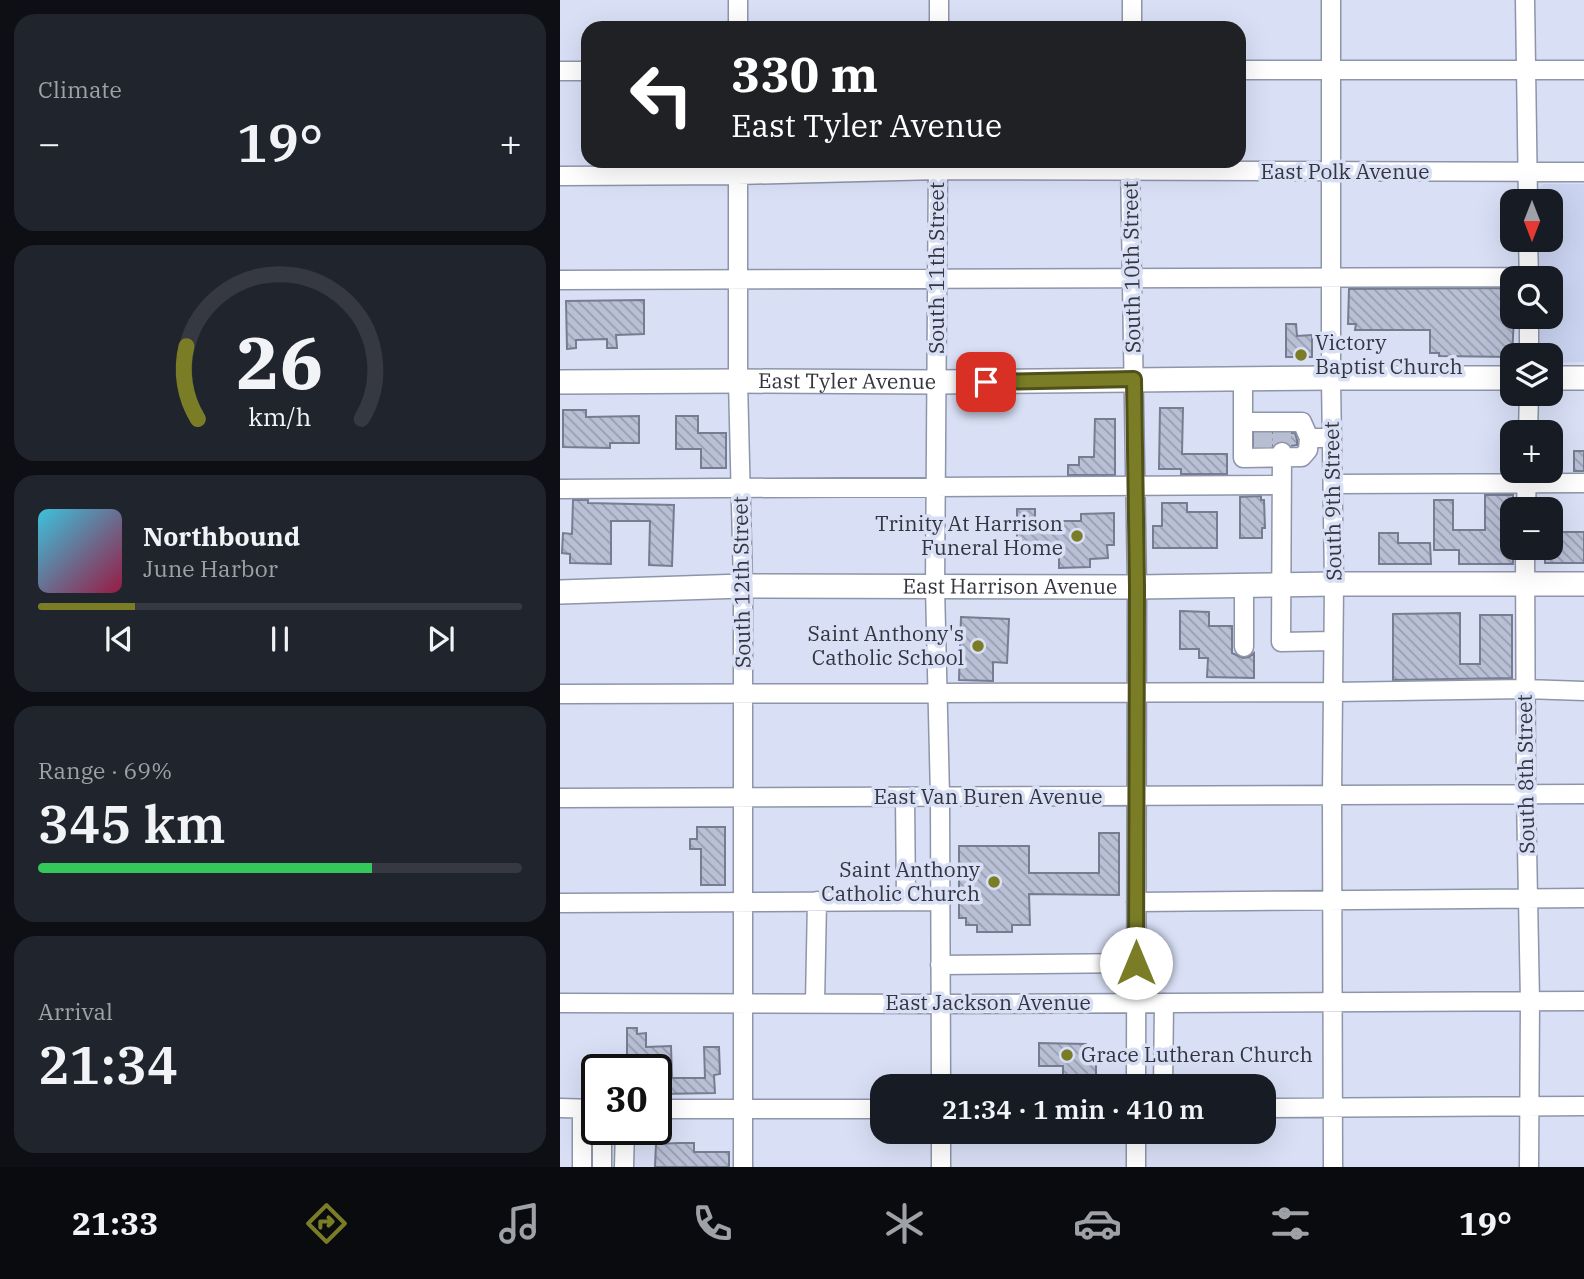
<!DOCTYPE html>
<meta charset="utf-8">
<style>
:root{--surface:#171b24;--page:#20242c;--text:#f1f3f6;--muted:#9ea1a6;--line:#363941;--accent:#7a7d26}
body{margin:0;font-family:"IBM Plex Serif",serif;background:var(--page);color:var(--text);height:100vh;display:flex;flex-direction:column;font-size:26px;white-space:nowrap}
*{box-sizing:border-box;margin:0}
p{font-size:23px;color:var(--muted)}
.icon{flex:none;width:38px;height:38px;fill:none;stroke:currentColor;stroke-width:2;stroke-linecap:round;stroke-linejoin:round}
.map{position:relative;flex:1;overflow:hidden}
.side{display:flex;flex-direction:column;gap:14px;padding:14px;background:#0d0f14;width:560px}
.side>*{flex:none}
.top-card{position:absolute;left:21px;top:21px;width:665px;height:147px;border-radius:21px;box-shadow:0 7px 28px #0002;background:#202124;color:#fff;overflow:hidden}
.needle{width:46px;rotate:180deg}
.controls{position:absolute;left:940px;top:189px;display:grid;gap:14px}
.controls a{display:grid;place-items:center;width:63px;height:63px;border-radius:14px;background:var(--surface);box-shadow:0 7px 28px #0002;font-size:35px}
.speed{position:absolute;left:21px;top:1054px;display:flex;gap:14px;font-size:35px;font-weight:700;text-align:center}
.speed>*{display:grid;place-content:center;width:91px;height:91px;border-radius:50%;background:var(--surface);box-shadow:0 7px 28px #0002;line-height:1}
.speed .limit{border:4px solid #111;border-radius:10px;background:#fff;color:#111}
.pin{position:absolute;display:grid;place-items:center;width:60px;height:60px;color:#fff;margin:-30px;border-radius:14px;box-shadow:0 4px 10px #0006}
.me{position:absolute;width:77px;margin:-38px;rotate:0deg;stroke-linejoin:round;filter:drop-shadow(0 0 5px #0008)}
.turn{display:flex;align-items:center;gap:24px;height:147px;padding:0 35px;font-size:32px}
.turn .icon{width:91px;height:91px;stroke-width:2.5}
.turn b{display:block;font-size:49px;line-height:60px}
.big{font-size:52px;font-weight:600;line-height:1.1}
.side .widget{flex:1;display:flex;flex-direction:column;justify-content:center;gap:10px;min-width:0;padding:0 24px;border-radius:21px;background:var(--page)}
.side .dial{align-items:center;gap:0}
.dial svg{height:182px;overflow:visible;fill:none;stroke:var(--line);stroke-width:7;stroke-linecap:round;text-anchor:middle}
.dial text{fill:var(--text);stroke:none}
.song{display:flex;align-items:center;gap:21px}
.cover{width:84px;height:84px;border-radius:10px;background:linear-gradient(135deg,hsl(190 70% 55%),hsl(340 70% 35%))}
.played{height:7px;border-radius:4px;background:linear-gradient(90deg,var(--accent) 20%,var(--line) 20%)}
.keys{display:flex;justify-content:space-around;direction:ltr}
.heat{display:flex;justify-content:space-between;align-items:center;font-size:38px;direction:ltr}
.charge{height:10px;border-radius:5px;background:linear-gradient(90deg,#34c759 69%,var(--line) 0)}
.trip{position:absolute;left:310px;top:1074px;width:406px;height:70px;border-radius:21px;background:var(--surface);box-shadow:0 7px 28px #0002;font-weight:600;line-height:70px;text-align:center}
.dock{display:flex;height:112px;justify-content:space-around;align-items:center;background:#090b0e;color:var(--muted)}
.dock .icon{width:49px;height:49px}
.dock .on{color:var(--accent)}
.dock b{font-size:32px;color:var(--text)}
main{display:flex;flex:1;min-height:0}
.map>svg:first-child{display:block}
</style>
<main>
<section class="side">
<div class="widget"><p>Climate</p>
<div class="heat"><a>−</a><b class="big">19°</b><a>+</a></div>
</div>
<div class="widget dial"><svg viewBox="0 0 100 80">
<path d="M14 69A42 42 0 1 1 86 69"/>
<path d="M14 69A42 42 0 0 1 9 37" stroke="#7a7d26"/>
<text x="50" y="56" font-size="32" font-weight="700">26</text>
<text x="50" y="72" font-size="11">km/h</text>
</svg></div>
<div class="widget">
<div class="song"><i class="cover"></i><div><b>Northbound</b><p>June Harbor</p></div></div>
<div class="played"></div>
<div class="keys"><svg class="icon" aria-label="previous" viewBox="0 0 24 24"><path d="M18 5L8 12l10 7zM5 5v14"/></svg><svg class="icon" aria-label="pause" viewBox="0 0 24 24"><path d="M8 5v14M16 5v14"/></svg><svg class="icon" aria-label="next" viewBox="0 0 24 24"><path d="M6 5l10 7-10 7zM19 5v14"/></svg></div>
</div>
<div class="widget"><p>Range · 69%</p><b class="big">345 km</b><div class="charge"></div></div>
<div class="widget"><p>Arrival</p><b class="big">21:34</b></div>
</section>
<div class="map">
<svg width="1024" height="1167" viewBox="0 0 1024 1167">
<defs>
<pattern id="building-back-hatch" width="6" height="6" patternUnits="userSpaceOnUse" patternTransform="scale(1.75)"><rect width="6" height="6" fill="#b9c0d6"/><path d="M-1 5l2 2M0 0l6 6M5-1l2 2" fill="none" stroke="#979daf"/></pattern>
</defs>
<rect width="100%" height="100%" fill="#d9e0f6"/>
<path fill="#cad3f0" d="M984 184H1024V362L991 363 990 355H978V317H990V278H978V240H990V201H978V189Z"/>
<path fill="url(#building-back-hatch)" stroke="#767d91" stroke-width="2" d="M952 288V317H954L952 357 879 356V353H870V330H795L796 324H788L789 289Z
M84 300V334L56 335 57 348H47V339L16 340V348L7 349 6 301Z
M726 324H736L737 336 752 335V357H726Z
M600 408H623L622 454H667V474H621V469H599Z
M3 410H26V417L79 416V443H50V448L3 447Z
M116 416H138V433H166V468H141V449H116Z
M535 419H555V475H508V465H519V457H534Z
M694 433H735L737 440V445L731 446 727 442 721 441 716 443 712 446H694Z
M1014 451H1024V471H1014Z
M925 495H953V509H952L953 564H899V550H874V500H893V530H925Z
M701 496V500H704L705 528H702V538H680V497Z
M13 500H28V503L114 505 112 566 89 565 90 521H51V564L10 563V554L2 553 3 533 12 534Z
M602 503H627V512H657V548H593V526H602Z
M457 509H475V521H521V514L554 513V545H547L548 558 530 559V567L499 568V551H475V555H446V541H457Z
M990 532H1024V563H985V548H990Z
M819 533H838V543H870L871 564H819Z
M620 611 649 612V626H672V653L683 658 689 657 694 653V678L647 677 648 658H639V649H620Z
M900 613V664H920V615H952V678L833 680V614Z
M401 617 449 619 447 663 433 662V681L399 680Z
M137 827H165V885H141V849H130V839H137Z
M539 833H559V895L469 894 470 925H452V932H417V925H406V918H399V846H469V873H539Z
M67 1028H77V1034L86 1033V1047L111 1046 112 1078H145L144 1047H159L160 1074 154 1075 155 1093 100 1094V1074H96L95 1056H67Z
M479 1043 526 1044V1050H536V1075H559V1087H503V1066H479Z
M119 1143H134V1152H169V1167H95L96 1144Z"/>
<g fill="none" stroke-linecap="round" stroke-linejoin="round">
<path stroke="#b8bed1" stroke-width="18" stroke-dasharray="18 9" stroke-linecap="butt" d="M703 429V452
M722 429V452"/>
<defs>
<path id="minor" d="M178 0V28
M771 0V378L774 584 772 796 773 1167
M965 0 968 201
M379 28V0
M572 28V0
M679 70H1024
M0 71H28
M178 161V381L183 586V1167
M378 161 375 587 380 797 381 1087
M570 161 577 587 576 1087
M0 176 178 175 378 170 1024 172
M968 240 969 278
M0 280 969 277
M969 317V355
M683 379V422H742L749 438H772
M683 422V458L742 457 748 450 749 438
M968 432 969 394
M722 452 721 642 773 641
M773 484 1024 483
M0 489 722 485
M966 509 967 471
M965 548 966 795 970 1001 969 1167
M684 647V585
M0 694 773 692 965 689 1024 691
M345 797 346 901
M0 798 1024 794
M576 902 1024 898
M0 903 380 901
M380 965 576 963
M0 1003 380 1004 1024 1001
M255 1003 257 901
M603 1087 604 1003
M0 1108 37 1109
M704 1108 1024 1106
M22 1109V1167
M96 1109H322
M381 1132V1167
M42 1167V1129
M64 1167 65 1129
M576 1167V1132"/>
<g id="major">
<path d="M990 378H1024"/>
<path id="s1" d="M0 382 178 381 376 382 771 378H952"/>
<path id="s2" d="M0 592 183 586 577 587 774 584H1024"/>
</g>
</defs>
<use href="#minor" stroke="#8e95a9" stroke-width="21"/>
<use href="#major" stroke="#8e95a9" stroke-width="26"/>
<use href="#minor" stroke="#fff" stroke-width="18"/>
<use href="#major" stroke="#fff" stroke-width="23"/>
</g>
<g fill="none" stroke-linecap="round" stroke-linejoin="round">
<defs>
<path id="route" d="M426 382 574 379 577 587 576 963"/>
</defs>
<use href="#route" stroke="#4f5119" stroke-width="18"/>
<use href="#route" stroke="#7a7d26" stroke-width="12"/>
</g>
<g fill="#7a7d26" stroke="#d9e0f6" stroke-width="2.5">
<circle cx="741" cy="355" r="7"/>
<circle cx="517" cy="536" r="7"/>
<circle cx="418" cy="646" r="7"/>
<circle cx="434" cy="882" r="7"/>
<circle cx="507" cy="1055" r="7"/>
</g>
<g text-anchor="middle" stroke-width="7" stroke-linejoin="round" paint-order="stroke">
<g font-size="21" fill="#33363f" stroke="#d9e0f6">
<text x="785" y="179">East Polk Avenue</text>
<text transform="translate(572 267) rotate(-91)" y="7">South 10th Street</text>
<text transform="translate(377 268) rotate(-90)" y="7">South 11th Street</text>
<text dy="7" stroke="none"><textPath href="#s1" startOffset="287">East Tyler Avenue</textPath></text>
<text transform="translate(773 501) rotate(-91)" y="7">South 9th Street</text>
<text transform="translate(182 582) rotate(-91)" y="7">South 12th Street</text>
<text dy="7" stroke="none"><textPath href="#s2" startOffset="450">East Harrison Avenue</textPath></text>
<text transform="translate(966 774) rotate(-91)" y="7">South 8th Street</text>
<text x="428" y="804">East Van Buren Avenue</text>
<text x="428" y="1010">East Jackson Avenue</text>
</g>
<g font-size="21" fill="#33363f" stroke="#d9e0f6" text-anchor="end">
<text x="755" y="350" text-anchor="start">Victory<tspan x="755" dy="24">Baptist Church</tspan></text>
<text x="503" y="531">Trinity At Harrison<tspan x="503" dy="24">Funeral Home</tspan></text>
<text x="404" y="641">Saint Anthony's<tspan x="404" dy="24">Catholic School</tspan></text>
<text x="420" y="877">Saint Anthony<tspan x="420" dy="24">Catholic Church</tspan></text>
<text x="521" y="1062" text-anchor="start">Grace Lutheran Church</text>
</g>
</g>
</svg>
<div class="controls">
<a><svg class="needle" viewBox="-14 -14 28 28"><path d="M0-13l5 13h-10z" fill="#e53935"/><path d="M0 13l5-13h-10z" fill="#9ea1a6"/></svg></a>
<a><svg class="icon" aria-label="search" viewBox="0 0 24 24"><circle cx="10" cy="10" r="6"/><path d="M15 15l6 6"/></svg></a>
<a><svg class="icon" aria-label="layers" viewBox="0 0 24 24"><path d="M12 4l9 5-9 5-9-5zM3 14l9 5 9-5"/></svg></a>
<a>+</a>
<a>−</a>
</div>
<div class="speed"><div class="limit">30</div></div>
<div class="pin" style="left:426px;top:382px;background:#d93025"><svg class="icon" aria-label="arrive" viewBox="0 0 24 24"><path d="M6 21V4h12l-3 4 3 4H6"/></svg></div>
<svg class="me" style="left:576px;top:963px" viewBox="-20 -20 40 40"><circle r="19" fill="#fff"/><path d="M0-13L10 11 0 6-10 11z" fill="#7a7d26"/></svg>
<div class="trip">21:34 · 1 min · 410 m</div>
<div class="top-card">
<div class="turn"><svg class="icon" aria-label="left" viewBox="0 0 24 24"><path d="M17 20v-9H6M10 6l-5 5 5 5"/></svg><div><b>330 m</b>East Tyler Avenue</div></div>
</div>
</div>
</main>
<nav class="dock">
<b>21:33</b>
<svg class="icon on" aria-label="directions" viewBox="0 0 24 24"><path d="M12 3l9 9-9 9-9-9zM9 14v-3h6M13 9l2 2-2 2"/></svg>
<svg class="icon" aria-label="music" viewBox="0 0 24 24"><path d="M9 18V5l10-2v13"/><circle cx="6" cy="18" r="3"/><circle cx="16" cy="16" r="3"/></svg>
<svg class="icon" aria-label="phone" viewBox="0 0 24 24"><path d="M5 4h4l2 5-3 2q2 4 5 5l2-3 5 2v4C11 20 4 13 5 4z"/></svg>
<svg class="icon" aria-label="climate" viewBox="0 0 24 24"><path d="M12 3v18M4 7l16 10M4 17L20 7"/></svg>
<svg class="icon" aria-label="car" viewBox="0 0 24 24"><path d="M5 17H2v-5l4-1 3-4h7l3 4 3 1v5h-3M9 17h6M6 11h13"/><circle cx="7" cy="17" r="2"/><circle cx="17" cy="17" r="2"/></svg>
<svg class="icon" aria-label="filters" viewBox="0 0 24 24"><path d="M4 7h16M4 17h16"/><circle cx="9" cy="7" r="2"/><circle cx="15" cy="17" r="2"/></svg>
<b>19°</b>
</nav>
